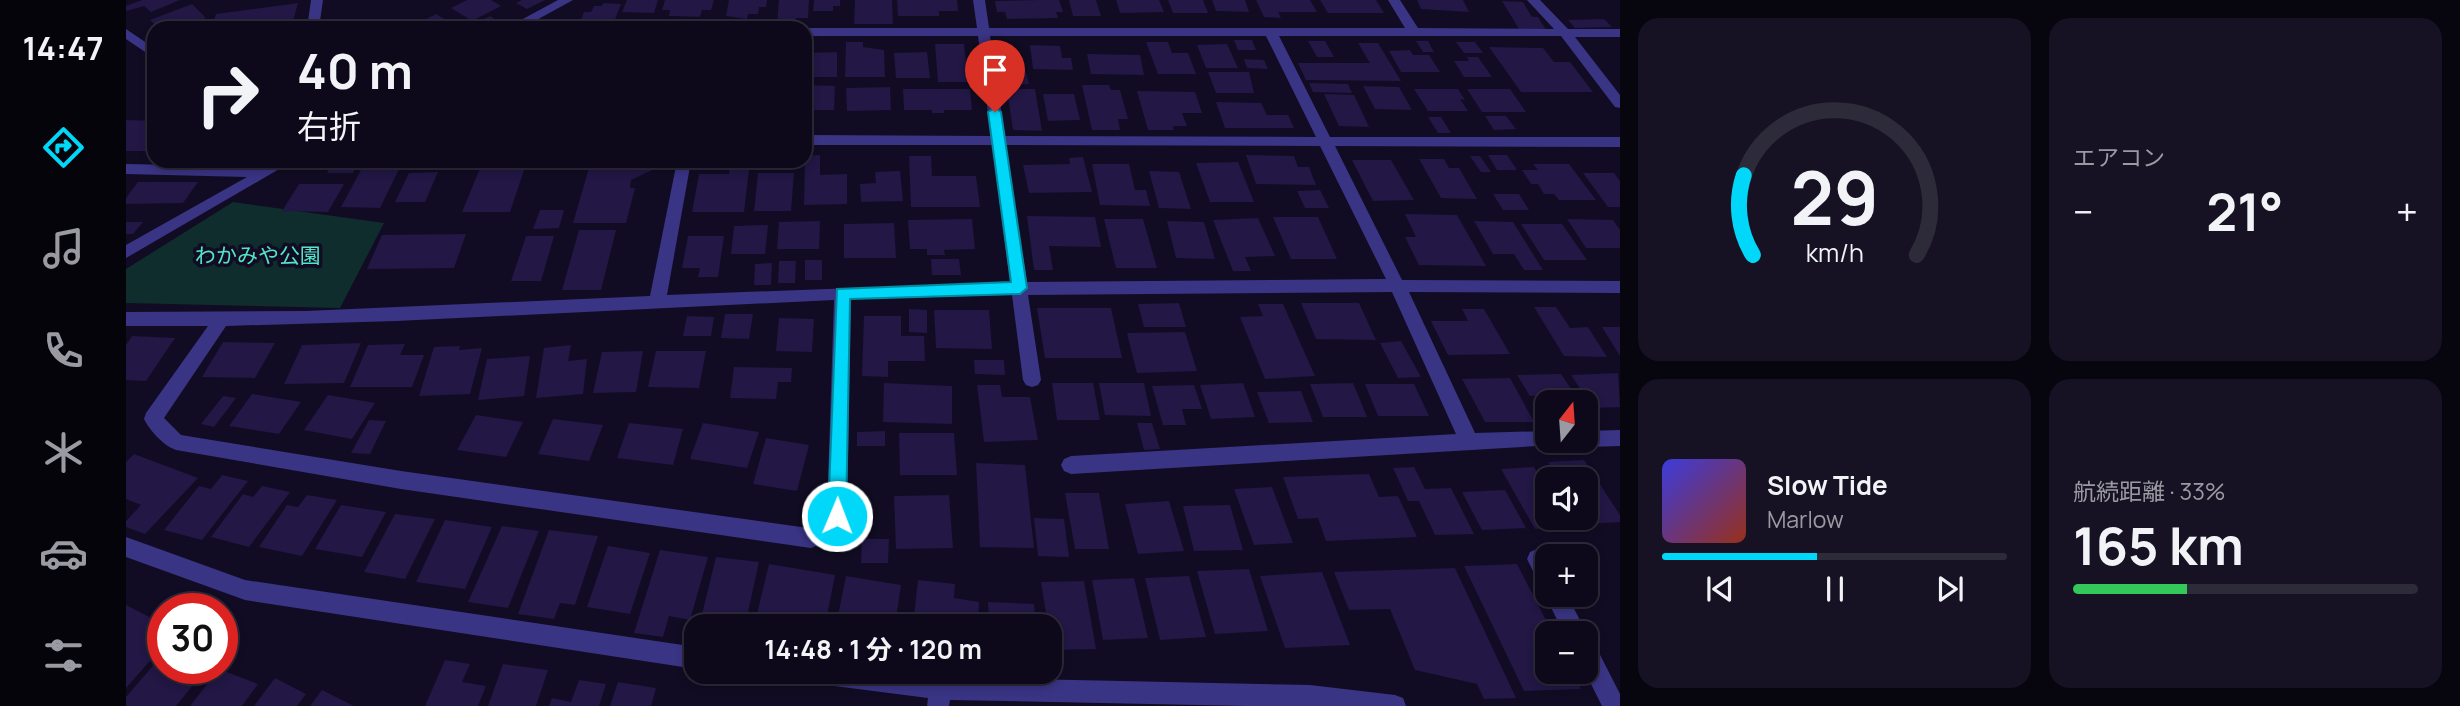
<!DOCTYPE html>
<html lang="ja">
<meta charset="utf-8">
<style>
:root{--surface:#0d091a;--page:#161223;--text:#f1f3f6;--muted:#9a9aa2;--line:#2d2a39;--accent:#00d7f9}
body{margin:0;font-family:Manrope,"Noto Sans JP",sans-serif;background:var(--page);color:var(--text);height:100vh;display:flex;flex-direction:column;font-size:26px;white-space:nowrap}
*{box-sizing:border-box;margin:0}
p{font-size:23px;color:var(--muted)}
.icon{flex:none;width:38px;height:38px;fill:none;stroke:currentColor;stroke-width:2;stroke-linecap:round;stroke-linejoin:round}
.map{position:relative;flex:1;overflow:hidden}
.details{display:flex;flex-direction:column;gap:18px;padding:18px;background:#07050e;width:840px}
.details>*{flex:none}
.hud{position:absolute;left:21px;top:21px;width:665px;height:147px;border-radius:21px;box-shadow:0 4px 10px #0003,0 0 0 2px var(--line);background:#0d091a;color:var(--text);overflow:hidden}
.needle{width:46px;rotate:17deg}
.buttons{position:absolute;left:1409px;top:390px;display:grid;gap:14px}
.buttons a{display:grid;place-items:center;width:63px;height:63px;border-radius:14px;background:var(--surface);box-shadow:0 4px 10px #0003,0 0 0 2px var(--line);font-size:35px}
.speed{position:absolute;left:21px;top:593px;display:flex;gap:14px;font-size:35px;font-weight:700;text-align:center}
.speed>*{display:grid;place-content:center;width:91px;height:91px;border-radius:50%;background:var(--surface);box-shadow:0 4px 10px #0003,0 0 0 2px var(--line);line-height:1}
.speed .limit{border:10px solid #d22;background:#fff;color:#111}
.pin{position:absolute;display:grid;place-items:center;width:60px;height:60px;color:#fff;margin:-72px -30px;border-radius:50% 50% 50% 0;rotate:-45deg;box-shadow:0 0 7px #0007}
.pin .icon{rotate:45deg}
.me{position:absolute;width:77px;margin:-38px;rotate:1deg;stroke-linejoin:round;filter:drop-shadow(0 0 5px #0008)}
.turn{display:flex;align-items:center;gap:24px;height:147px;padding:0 35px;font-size:32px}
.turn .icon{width:91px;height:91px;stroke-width:2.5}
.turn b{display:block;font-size:49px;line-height:60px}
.big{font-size:52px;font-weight:700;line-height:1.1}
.details .tile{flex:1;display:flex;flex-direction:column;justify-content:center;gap:10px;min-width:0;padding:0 24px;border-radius:21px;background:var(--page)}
.details .dial{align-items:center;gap:0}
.dial svg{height:182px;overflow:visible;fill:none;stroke:var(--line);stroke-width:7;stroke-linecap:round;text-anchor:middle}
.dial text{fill:var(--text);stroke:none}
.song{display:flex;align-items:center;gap:21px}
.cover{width:84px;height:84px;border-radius:10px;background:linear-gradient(135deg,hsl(240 70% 55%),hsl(10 70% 35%))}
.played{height:7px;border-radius:4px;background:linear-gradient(90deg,var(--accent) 45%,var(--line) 45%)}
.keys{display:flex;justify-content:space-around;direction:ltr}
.heat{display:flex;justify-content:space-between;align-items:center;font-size:38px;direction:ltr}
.charge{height:10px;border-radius:5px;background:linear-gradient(90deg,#34c759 33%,var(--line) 0)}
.details .tiles{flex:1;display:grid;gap:18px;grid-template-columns:repeat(2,1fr)}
.trip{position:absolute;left:558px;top:614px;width:378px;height:70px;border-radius:21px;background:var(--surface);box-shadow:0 4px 10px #0003,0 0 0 2px var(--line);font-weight:700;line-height:70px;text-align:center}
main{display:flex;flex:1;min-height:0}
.tab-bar{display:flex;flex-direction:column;width:126px;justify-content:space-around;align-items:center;background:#05040a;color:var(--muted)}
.tab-bar .icon{width:49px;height:49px}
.tab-bar .active{color:var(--accent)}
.tab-bar b{font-size:32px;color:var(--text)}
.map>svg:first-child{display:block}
</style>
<main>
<nav class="tab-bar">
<b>14:47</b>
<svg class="icon active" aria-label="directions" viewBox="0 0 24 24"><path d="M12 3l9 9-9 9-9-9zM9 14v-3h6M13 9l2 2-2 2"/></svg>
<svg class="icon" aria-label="music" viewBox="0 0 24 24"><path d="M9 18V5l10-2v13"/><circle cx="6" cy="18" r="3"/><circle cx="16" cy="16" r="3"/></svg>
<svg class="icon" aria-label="phone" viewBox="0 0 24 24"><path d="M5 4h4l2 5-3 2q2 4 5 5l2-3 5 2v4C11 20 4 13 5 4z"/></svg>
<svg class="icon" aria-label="climate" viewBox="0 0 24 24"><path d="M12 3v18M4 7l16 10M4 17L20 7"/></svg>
<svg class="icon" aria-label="car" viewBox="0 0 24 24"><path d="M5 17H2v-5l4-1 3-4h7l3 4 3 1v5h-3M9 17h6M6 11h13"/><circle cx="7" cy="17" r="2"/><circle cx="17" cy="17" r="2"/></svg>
<svg class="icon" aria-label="filters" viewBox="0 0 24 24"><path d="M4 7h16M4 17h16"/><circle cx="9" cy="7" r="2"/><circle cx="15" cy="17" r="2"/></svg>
</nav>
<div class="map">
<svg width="1494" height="706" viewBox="0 0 1494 706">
<rect width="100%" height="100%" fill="#110c23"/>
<path fill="#0f2d2d" d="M107 202 258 223 214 308 0 303V269Z"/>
<path fill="#221745" d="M16 0H54L25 12 18 6 0 11V6Z
M341 0H365L375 6 346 21 325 8Z
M396 0H419L401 9 390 3Z
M501 0H532L528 13 496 12Z
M539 0H588L585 10H576L574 17 543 16 544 10H536Z
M603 0H641L640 7H633L632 14H622L621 19 600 16Z
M653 0H683L682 18H670L669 24H651Z
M688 0H714V6H707V11H687Z
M729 0H766L767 24H728Z
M771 0H831L832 11H813V16H772Z
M913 0H933L937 12H930L932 18 881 19 879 12H871L869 1Z
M943 0H970L975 16H947Z
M990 0H1033L1038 12 994 13Z
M1042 0H1077L1082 13H1047Z
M1086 0H1119L1123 12 1090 11Z
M1130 0H1184L1191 12H1152L1155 18 1138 17Z
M1194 0H1250L1258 13H1202Z
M1291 0H1337L1343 12 1295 9Z
M1376 1 1397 2 1406 17H1412L1420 30 1393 29Z
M172 3 167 21 118 28H85L90 14Z
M477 3 495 4 488 22H454L458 12H465L468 6H476Z
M66 4 80 18 53 28H32L24 20Z
M310 14 333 28H283Z
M364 16 376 23 366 28H353L348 24Z
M1478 19 1486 27 1449 28 1442 20Z
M1108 40H1126L1130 50H1112Z
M1182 41H1199L1208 57H1191Z
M1290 41H1302L1308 52H1297Z
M720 42H737V47L758 50 759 77H719Z
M1020 42H1042L1046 53H1062L1070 74H1032Z
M1330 42H1349L1357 53H1338Z
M1232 43H1252L1275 81 1180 80 1172 63H1244Z
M809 44H838L842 82H812Z
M1101 44 1112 68H1080L1071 45Z
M904 45 934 46 936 58H945L947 70 907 69Z
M1363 47 1417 48 1428 62H1444L1467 92H1395Z
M1284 50 1287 55H1303L1314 72H1275L1263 51Z
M711 52V77H679V53Z
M801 52 804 78H770L768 53Z
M961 54 1014 55 1018 75 965 74Z
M1341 57H1352L1366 77H1338L1328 61H1343Z
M1118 59 1138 60 1142 69 1121 68Z
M900 72 903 84 874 85 871 73Z
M1082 72H1123L1128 93H1090Z
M1183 83 1222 84 1226 93 1187 92Z
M679 85 709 86 708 110H679Z
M956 85H983L985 90H994L1002 119H992L994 130H966Z
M1237 86 1273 87 1286 110 1249 109Z
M764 87 765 110 721 111 720 88Z
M777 89H844L846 110H818V113H806V110H778Z
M881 89H909L916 131 887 130Z
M1288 89H1332L1339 100 1334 99 1342 111H1302Z
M1341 89H1384L1400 112H1356Z
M1011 91 1069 92 1076 113H1056L1061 126H1047L1048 130H1022Z
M917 94H948L954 120 922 121Z
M1198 94 1228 95 1243 127 1213 126Z
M1090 102 1135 103 1141 115H1162L1168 128H1099Z
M1359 116H1380L1390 129 1368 130Z
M1302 117H1315L1325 133H1312Z
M0 120 28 121V151H0Z
M694 155V175L721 174V204L678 205 679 156Z
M1120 155 1168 156 1172 167H1183L1190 185 1130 184Z
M1362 155H1381L1391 170H1371Z
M783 156H805L806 176H850L854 207H785Z
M1344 156H1354L1365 172H1355Z
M957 157 966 192 903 193 897 165 944 164 943 158Z
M1293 159H1318L1323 168H1333L1351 199 1315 198Z
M1226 160H1265L1288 200 1247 201Z
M208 161H234L227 173H201Z
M250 161H277L254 208 215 207 235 170H245Z
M357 161H401L384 212H336Z
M465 161H510L509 166 519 161H533L537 165 505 180 504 188H509L500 223H447Z
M605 161H624L618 212H566L573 174H603Z
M1112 162 1128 202H1084L1070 163Z
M966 164H1003L1009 190H1020L1024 206 974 205Z
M1407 164H1443L1470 200H1433L1428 194H1418L1412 184H1405L1396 170H1412Z
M774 171 777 201 735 202 734 184 750 183 749 172Z
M1023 171 1053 172 1065 209 1033 208Z
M312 172 299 202H269L283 173Z
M632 173H668L665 211H628Z
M1457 173H1488L1494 181V207H1482Z
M12 182H72L57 203 0 204V198Z
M173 184H218L202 212 156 211Z
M1194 190 1203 208H1179L1171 191Z
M1367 194H1393L1403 210H1377Z
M414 210H438L433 228 407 229Z
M1279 214 1331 215 1360 266 1293 265 1279 237H1290Z
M901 216 969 217 975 247 923 246 927 270H908Z
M1147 217H1192L1211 259H1165Z
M1132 218 1149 256 1119 257 1125 271H1107L1087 220Z
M846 219 849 249 818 250 819 255H801V249H784L782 220Z
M978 219H1017L1031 268H990Z
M1441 219 1487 220 1494 230V248H1460Z
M694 221 693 249H651L653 222Z
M1041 221 1078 222 1089 259 1050 258Z
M1348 221 1387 222 1417 270H1398L1388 254H1367Z
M0 222H17L7 234H0Z
M768 223 770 258H718V224Z
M1395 224H1436L1461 260H1418Z
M642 225 639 254H605L608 226Z
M453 230H490L475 290H436Z
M340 234 328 268 241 269 256 235Z
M400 236H428L415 281H385Z
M562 236H598L592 277H572L574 268H556Z
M805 259H833L835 275H806Z
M679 260H696V280H679Z
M653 261H670L669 283H652Z
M646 263 645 285H628L629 264Z
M1053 303 1060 327H1018L1012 304Z
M1175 303H1233L1250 340 1190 339Z
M1132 304H1157L1189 376 1139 379 1114 317 1137 316Z
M1408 307H1430L1444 328 1462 327 1481 357 1438 356Z
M911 308H985L996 358H919Z
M783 309 801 310V333L783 332Z
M1336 309H1358L1384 354 1322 355 1305 321H1342Z
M808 310H863L866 349 810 348Z
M599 314H627L623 339 595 338Z
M561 316 588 317 585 336H557Z
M738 316H775V336H798L799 361H762V377L736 376Z
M653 318 688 319 686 352 650 351Z
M1476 327H1494V356Z
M1059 332 1071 371 1011 373 1001 333Z
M6 336 49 338 20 381 0 380V345Z
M1275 341 1295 377 1272 378 1254 343Z
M97 342 149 343 129 378 76 377Z
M235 343 218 383 158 384 176 345Z
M279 344 274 355H298L286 387H224L242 345Z
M445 345 442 361 461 359 457 394 410 398 418 348Z
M334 346 333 350 356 348 344 394 293 396 308 347Z
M517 351 510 392 467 393 476 352Z
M530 351H580L573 388 522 387Z
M404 356 398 396 352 400 361 359Z
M848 360H878L879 375 849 374Z
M608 367 666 368 665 382H652L650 399 604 398Z
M1492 373 1494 407 1467 408 1445 375Z
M1435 374 1454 402H1433L1429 395 1404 396 1391 375Z
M1384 378 1408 422H1359L1336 379Z
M758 383 826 386V424L757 422Z
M926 383H967L974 420H931Z
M973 383H1018L1025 416 979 415Z
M1117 383 1129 417 1085 419 1074 385Z
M1227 383 1241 417H1197L1184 384Z
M1239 384H1288L1303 416H1252Z
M851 385H874L876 397H904L912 440 858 442Z
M1068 385 1076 409H1056L1060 425H1037L1026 386Z
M1175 391 1187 422 1143 423 1131 392Z
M126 394 175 402 153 434 103 426Z
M202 395 249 403 226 439 178 430Z
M97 396 110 398 88 427 75 424Z
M350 415 397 422 380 457 331 450Z
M427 419 477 425 463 461 412 454Z
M243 420 260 421 244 454 225 453Z
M503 423 557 429 547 465 491 458Z
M577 423 633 432 621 468 564 459Z
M1011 423H1026L1034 449 1018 450Z
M759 431V446H731V432Z
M773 433H828L831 475H774Z
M640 438 683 445 671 491 627 484Z
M8 454 72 478 19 534 0 527V521L15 505 0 499V462Z
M1458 460 1494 515V522L1460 524 1456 518H1460V480H1433L1422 462Z
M850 463 899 465 908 548 854 547Z
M1288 467 1299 489 1325 488 1348 534 1309 535 1293 501H1282L1267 468Z
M1408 467 1421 489V518H1438L1444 528 1409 529 1375 469Z
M1243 474 1253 497 1272 496 1291 537 1200 541 1192 518 1172 519 1157 477Z
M96 475 122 481 76 540 38 530 73 486 85 489Z
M136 486 164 492 123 547 85 537 117 494 127 497Z
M1146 487 1167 543 1128 545 1108 489Z
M1379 490 1400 528 1356 530 1336 492Z
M939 493H973L983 549H949Z
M181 495 211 500 176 556 133 547 161 505 172 507Z
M823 495 827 548 770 549 768 496Z
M1043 501 1058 551 1012 554 999 504Z
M215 505 260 512 236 557 189 549Z
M1104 505 1117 550 1068 551 1057 506Z
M269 514 309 519 279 579 238 572Z
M908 518 938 519 943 557 912 556Z
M319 520 366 527 339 589 290 582Z
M376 526 413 531 382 608 342 602Z
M423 530 472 536 449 605 434 603 428 619 392 614Z
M736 539H763L762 563H735Z
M482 546 524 553 504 614 461 607Z
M534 550 582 557 564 620 543 616 537 637 508 633Z
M590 557 633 562 619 626H573Z
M643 564 709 575 699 626H655L629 622Z
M1391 564 1427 634H1421V672H1447L1455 689 1398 691 1338 566Z
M1329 568 1390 698 1358 699 1351 684 1289 670 1264 609 1223 610 1208 572Z
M1123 569 1142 631 1089 634 1071 571Z
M1196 572 1224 645 1159 648 1134 576Z
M720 576 775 585 769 626 735 621 734 626H710Z
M1063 576 1080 637 1034 640 1019 578Z
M1008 578 1022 638 977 640 966 580Z
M792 580 829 584 828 598 853 602 852 626H787Z
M958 581 970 649 926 650 915 582Z
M862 602 908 604 910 626H863Z
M0 605 37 624V646L0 688Z
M37 654V668H81L50 706H0V697Z
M319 660 344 664 336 682 360 686 352 706H299Z
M377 664 422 670 410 706H362Z
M93 669 132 684 116 706H64Z
M149 678 180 694 171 706H128Z
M453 680 480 684 473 706H423L426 698 445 702Z
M492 682 530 688 525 706H484Z
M196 690 228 706H184Z"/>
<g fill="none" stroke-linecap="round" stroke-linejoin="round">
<path fill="#3a3485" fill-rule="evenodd" d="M1411 549 1418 552 1421 557V588L1414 585 1401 559 1404 552Z
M1421 591V595H1441L1461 634 1460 637V634H1438L1419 595Z
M1460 640 1468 643 1494 694V706H1476L1459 672Z"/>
<path fill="#3a3485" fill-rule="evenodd" d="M185 0H197L193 28H181Z
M432 0H447L396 28H380Z
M847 0H859L863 28H1279L1262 0H1274L1292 28 1428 29 1401 0H1414L1442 29H1494V37H1449L1494 95V108L1489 107 1435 36H1153L1204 137H1494V147L1209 146 1276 280 1494 281V293L1283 292 1349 433 1421 431V441H1429L1428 445 945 474 938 471 935 465 938 459 945 456 1330 434 1266 292 902 295 915 380 912 385 906 387 900 385 897 380 886 295 725 299 721 516C715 529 698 543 685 548L275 489 50 450C38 446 24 431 18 419L20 413 82 326H0V312L180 311 524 296 551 161H565L541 295 884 282 866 145H679V135L865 136 852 36H679V28H851ZM864 36H1140L1190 137 879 136ZM880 145 1194 146 1260 279 901 282ZM708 300 701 512 682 528 275 471 55 435 38 418 100 326 270 321Z
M0 29 28 48V58L0 39Z
M149 161H167L0 258V245L121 177 0 174V164L138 167Z
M1494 430V446L1460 447 1452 441H1460V431Z
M0 537 119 580 570 647V669L119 600 0 557Z
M674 672H777L815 677 1184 685 1269 695 1277 698 1280 706H1121L824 700 823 706H801L802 698 685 683 677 680Z"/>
</g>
<path fill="#00d7f9" stroke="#008ca2" stroke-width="2" d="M869 108 875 112 901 288 894 294 724 299 720 516 717 522 711 524 704 522 702 516 711 289 885 282 862 112Z"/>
<g text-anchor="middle" stroke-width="7" stroke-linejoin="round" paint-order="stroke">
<g font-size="21" fill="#52e6c7" stroke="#110c23">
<text x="132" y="263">わかみや公園</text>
</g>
</g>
</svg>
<div class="buttons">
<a><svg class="needle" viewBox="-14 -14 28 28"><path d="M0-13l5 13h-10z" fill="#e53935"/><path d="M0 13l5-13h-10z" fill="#9a9aa2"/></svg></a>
<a><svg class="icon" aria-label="sound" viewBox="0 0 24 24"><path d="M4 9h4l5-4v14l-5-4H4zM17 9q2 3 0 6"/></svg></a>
<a>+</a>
<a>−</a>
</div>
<div class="speed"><div class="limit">30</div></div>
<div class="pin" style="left:869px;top:112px;background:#d93025"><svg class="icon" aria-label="arrive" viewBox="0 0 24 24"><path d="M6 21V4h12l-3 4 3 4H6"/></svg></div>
<svg class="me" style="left:711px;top:516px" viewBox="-20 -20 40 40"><circle r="17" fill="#00d7f9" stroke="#fff" stroke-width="3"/><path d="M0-11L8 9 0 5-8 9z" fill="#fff"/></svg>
<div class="trip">14:48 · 1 分 · 120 m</div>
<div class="hud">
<div class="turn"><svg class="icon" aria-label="right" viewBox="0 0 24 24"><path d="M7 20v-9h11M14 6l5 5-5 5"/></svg><div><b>40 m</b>右折</div></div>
</div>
</div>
<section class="details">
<div class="tiles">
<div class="tile dial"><svg viewBox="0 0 100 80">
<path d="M14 69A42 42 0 1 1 86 69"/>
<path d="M14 69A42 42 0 0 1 10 34" stroke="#00d7f9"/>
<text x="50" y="56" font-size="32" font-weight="700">29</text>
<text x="50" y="72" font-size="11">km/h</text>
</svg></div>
<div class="tile"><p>エアコン</p>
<div class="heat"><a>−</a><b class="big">21°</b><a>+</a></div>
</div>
<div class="tile">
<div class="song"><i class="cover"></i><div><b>Slow Tide</b><p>Marlow</p></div></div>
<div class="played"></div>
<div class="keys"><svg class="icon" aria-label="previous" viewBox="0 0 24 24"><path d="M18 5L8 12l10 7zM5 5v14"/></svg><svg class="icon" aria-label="pause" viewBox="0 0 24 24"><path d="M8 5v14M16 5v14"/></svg><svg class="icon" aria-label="next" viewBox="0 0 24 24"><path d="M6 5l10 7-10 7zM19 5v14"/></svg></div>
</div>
<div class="tile"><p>航続距離 · 33%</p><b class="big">165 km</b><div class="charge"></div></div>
</div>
</section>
</main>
